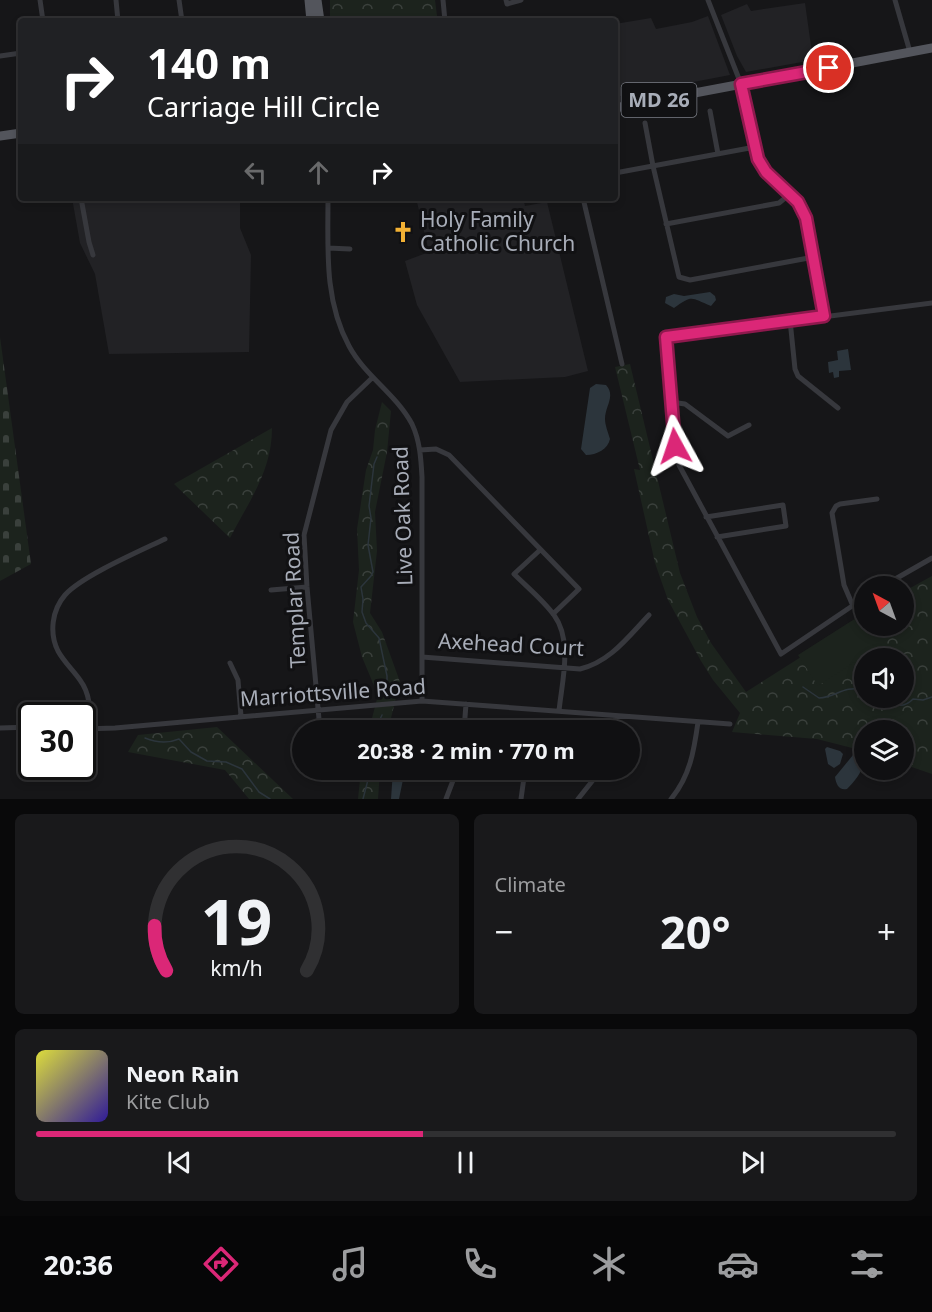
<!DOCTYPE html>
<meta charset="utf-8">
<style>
:root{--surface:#101012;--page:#19191b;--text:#f1f3f6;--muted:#9c9d9f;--line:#303032;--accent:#db2777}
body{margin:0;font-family:"Noto Sans",sans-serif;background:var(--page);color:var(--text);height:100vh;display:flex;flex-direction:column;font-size:22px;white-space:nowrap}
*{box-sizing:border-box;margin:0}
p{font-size:20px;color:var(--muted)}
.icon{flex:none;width:33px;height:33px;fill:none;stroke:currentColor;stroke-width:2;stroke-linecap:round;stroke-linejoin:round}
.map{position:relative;height:799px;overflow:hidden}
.panel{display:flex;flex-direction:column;gap:15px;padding:15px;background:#09090a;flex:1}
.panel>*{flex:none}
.hud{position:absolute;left:18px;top:18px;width:600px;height:183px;border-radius:6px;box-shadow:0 3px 9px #0003,0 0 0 2px var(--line);background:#202124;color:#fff;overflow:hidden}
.needle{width:39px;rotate:319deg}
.buttons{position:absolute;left:854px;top:576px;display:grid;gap:12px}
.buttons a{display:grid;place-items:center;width:60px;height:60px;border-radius:50%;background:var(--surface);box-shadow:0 3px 9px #0003,0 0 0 2px var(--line);font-size:30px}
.speed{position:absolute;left:18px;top:702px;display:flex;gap:12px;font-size:30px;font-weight:700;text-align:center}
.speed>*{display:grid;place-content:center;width:78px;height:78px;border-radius:50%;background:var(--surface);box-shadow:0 3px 9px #0003,0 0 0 2px var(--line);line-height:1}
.speed .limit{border:3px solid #111;border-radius:9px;background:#fff;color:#111}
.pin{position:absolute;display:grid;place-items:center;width:51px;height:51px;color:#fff;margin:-26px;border:3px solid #fff;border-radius:50%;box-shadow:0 2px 6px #0007}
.me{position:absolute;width:66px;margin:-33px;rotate:355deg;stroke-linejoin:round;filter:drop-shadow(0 0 4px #0008)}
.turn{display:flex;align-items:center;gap:21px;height:126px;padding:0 30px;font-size:27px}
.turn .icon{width:78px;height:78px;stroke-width:2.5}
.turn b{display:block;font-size:42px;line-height:51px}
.lanes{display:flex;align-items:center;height:57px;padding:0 30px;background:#0003;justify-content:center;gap:30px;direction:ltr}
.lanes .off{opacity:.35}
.big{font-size:45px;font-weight:700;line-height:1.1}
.panel .tile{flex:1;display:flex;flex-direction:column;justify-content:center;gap:9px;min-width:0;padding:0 21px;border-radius:9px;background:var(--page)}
.panel .dial{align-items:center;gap:0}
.dial svg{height:156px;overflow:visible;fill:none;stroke:var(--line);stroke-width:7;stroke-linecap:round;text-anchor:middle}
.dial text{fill:var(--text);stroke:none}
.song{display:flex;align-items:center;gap:18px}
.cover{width:72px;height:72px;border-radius:9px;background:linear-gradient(135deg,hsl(60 70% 55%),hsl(250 70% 35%))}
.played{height:6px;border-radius:3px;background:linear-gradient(90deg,var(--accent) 45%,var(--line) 45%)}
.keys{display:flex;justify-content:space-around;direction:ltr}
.heat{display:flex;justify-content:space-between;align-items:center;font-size:33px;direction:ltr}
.panel .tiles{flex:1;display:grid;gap:15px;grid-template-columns:1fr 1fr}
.tile:last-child{grid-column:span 2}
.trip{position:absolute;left:292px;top:720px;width:348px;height:60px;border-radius:30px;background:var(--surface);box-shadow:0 3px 9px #0003,0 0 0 2px var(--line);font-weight:700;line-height:60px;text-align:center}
.tab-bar{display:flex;height:96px;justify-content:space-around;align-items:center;background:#060607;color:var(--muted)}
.tab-bar .icon{width:42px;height:42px}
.tab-bar .active{color:var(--accent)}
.tab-bar b{font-size:27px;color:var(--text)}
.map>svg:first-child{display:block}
</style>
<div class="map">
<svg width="932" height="799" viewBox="0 0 932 799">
<defs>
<pattern id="forest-crowns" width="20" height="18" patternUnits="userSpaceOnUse" patternTransform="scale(1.5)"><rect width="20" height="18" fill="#1c231d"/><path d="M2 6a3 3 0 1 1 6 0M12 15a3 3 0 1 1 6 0" fill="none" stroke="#3a403c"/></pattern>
<pattern id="cemetery-stones" width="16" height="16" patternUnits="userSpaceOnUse" patternTransform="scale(1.5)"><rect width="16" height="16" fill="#1c231d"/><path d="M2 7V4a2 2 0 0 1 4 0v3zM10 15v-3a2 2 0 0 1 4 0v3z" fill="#3a403c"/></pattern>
</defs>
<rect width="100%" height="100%" fill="#161618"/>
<path fill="#222225" d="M805 3 813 60 746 72 737 56 721 15 747 4 751 11Z
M708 16 730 75 615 97V24L651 18 656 29 692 22Z
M72 198H240V228L251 255 249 352 109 354 95 274 80 243Z
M416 198H523L525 206 547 202 588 371 565 377 460 382 417 305 405 261 429 252Z"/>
<path fill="url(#forest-crowns)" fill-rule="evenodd" d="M330 0H435L437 16 434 21H330Z
M630 364 680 573 697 617 711 643 746 692 864 617V626H903V592L932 576V774L903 764V730H864V751L817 739 732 732 740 713 713 680 701 661 668 600 655 563 634 469 640 470 615 367ZM864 658H903V698H864Z
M382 402 391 411 387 452 375 512 377 551 370 613 382 632 400 682 388 730H369L378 695 362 657 353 622 359 570 357 529 366 470 373 450 375 430Z
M272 428C272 471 249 501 230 538L174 484Z
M217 727 293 799H249L225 770 128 752 138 735Z
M361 770H380L378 799H358Z"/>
<path fill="url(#cemetery-stones)" d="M0 337 31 564 0 581Z"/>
<path fill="#1c231d" d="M864 613V626H876L886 641 818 686 798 655Z"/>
<path fill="#2c353c" d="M710 292 715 296 716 300 711 306C691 298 693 294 674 308L665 303 666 297 674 294 684 296Z
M848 349 851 370 839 371V377L834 378 833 372 829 373 828 362 838 360 837 351Z
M596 384 606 385C616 396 605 406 605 419 605 425 608 432 610 439 608 449 597 455 586 455L581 449 590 388Z
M827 747 840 751 843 754 840 764 834 768 828 764 825 749Z
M853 755 862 759C866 769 854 782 847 789 839 791 836 784 835 777Z
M393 770H405L399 799H391Z"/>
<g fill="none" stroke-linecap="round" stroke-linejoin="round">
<path stroke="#2c353c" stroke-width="1.5" d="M377 457 374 464 369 506 371 518 368 545 373 572 371 576 361 587 363 599 362 612 366 623 379 638 387 676V693
M803 687 819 698C837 697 843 685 864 690
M882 698C892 706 904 709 913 699L923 700 932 697
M375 730 382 715
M145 738C157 743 167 744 179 739L191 752 207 761 226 762 242 769 259 792 270 799
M363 799 370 772 368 770"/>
<path stroke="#37383d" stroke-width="5" d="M40 0 43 21
M116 0 118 21
M179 0 182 21
M443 0 445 21
M506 0 507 4 521 0
M708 0 741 84 757 159 766 172 798 202 806 218 824 316
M895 0 910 52
M0 56 21 53
M710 111 718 154
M645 123 653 166 679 277 690 280 814 257
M615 173 755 147
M81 198 89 242 93 255
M328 198C328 249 324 300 349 346 365 376 396 394 412 424 420 441 421 459 422 477V701
M583 198 622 364
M666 224 779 203 790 194
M328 248 350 249
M790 320 795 369 798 376 838 408
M671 402 685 404 728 436 749 425
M420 450 436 449 449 455 579 589 553 614
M706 517 783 505 786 526 717 537
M540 550 514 574C527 587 543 600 554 615 573 641 562 681 559 711
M883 586 932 558
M271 590 307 587
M864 598 781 654 679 465 675 446 666 337 932 303
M853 606 844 585 832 513 836 506 840 504 877 499
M422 657 580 669C610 662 628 637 649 615
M230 663 238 680 241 716
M0 728 32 727
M82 729 115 728 422 701 730 724
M90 729C90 711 91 695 80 680 73 670 64 662 58 651 49 633 52 610 65 595 82 576 140 551 165 539
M320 730 307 587 304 535 331 430 347 402 372 378
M464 730 466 704
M614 730 616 716
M319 771V770
M446 799 457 770
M521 799 525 770
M578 799 601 770
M671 799C690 776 694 751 698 722"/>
<path stroke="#53555c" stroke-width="9" d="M309 0 311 21
M317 0 320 21
M615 108 932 48
M0 136 21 133"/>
</g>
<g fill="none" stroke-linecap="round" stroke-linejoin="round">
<defs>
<path id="route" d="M675 446 666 337 824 316 806 218 798 202 766 172 758 159 741 84 829 68"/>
</defs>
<use href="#route" stroke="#8e194d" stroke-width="15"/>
<use href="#route" stroke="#db2777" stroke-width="10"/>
</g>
<defs>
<symbol id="church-bare" viewBox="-9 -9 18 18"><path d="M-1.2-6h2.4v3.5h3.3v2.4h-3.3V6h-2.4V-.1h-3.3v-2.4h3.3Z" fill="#f2b134" stroke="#111113" stroke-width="2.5" paint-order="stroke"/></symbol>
</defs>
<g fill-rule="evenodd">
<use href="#church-bare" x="388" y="217" width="30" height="30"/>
</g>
<g text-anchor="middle" stroke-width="6" stroke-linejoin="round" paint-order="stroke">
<rect fill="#111113" stroke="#7b7e86" stroke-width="1.5" x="621.5" y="83" width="75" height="34" rx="4.5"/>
<g font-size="20" font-weight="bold" fill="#a8adb8">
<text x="659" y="107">MD 26</text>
</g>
<g font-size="21" fill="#a8adb8" stroke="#111113" text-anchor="start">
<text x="420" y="227">Holy Family<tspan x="420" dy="24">Catholic Church</tspan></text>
</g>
<g font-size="21" fill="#a8adb8" stroke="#111113">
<text transform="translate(403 516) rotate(-92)" y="7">Live Oak Road</text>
<text transform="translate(295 600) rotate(-93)" y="7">Templar Road</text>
<text transform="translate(511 645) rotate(3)" y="7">Axehead Court</text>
<text transform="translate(333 693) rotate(-4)" y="7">Marriottsville Road</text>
</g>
</g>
</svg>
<div class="buttons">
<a><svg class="needle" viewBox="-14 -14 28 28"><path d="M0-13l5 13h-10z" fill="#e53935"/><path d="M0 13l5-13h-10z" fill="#9c9d9f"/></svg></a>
<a><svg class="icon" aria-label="sound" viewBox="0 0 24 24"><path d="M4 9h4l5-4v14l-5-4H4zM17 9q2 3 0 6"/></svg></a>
<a><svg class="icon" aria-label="layers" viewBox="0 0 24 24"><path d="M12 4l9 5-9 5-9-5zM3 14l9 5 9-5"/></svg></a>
</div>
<div class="speed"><div class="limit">30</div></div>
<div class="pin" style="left:829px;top:68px;background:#d93025"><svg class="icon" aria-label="arrive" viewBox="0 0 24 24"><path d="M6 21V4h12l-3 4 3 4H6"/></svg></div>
<svg class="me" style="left:675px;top:446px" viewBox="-20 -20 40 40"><path d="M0-17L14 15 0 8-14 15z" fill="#db2777" stroke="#fff" stroke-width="4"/></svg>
<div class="trip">20:38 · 2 min · 770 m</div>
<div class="hud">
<div class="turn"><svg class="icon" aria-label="right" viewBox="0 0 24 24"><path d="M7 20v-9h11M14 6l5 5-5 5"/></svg><div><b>140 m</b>Carriage Hill Circle</div></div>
<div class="lanes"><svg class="icon off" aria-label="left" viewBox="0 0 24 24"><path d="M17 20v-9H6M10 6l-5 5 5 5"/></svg><svg class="icon off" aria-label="ahead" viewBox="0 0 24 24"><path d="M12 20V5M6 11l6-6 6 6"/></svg><svg class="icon" aria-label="right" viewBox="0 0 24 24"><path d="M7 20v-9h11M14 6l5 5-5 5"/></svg></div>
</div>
</div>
<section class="panel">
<div class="tiles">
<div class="tile dial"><svg viewBox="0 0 100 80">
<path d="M14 69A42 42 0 1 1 86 69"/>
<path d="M14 69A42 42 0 0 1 8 46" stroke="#db2777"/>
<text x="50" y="56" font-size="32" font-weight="700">19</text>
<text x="50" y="72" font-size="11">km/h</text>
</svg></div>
<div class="tile"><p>Climate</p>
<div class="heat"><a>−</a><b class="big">20°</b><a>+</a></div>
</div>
<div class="tile">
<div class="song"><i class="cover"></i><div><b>Neon Rain</b><p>Kite Club</p></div></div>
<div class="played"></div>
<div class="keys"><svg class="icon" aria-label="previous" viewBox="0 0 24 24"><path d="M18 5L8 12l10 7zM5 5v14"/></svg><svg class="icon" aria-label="pause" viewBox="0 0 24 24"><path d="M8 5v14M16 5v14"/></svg><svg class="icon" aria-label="next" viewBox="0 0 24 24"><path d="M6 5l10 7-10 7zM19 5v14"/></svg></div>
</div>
</div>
</section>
<nav class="tab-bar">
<b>20:36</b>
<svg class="icon active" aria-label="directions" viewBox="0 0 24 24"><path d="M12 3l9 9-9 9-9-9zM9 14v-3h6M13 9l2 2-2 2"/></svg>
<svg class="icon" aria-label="music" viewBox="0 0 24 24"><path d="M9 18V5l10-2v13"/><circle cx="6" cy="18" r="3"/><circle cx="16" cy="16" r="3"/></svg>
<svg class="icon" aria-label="phone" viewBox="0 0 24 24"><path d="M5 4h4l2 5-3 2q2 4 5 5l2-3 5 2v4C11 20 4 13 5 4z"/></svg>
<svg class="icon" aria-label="climate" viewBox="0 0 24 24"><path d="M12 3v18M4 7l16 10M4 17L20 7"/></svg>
<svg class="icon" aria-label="car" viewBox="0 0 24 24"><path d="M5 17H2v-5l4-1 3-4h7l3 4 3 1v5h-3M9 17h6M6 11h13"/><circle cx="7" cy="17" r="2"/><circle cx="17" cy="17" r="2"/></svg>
<svg class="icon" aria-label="filters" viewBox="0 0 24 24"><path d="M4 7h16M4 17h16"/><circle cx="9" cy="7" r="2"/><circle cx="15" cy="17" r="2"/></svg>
</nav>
